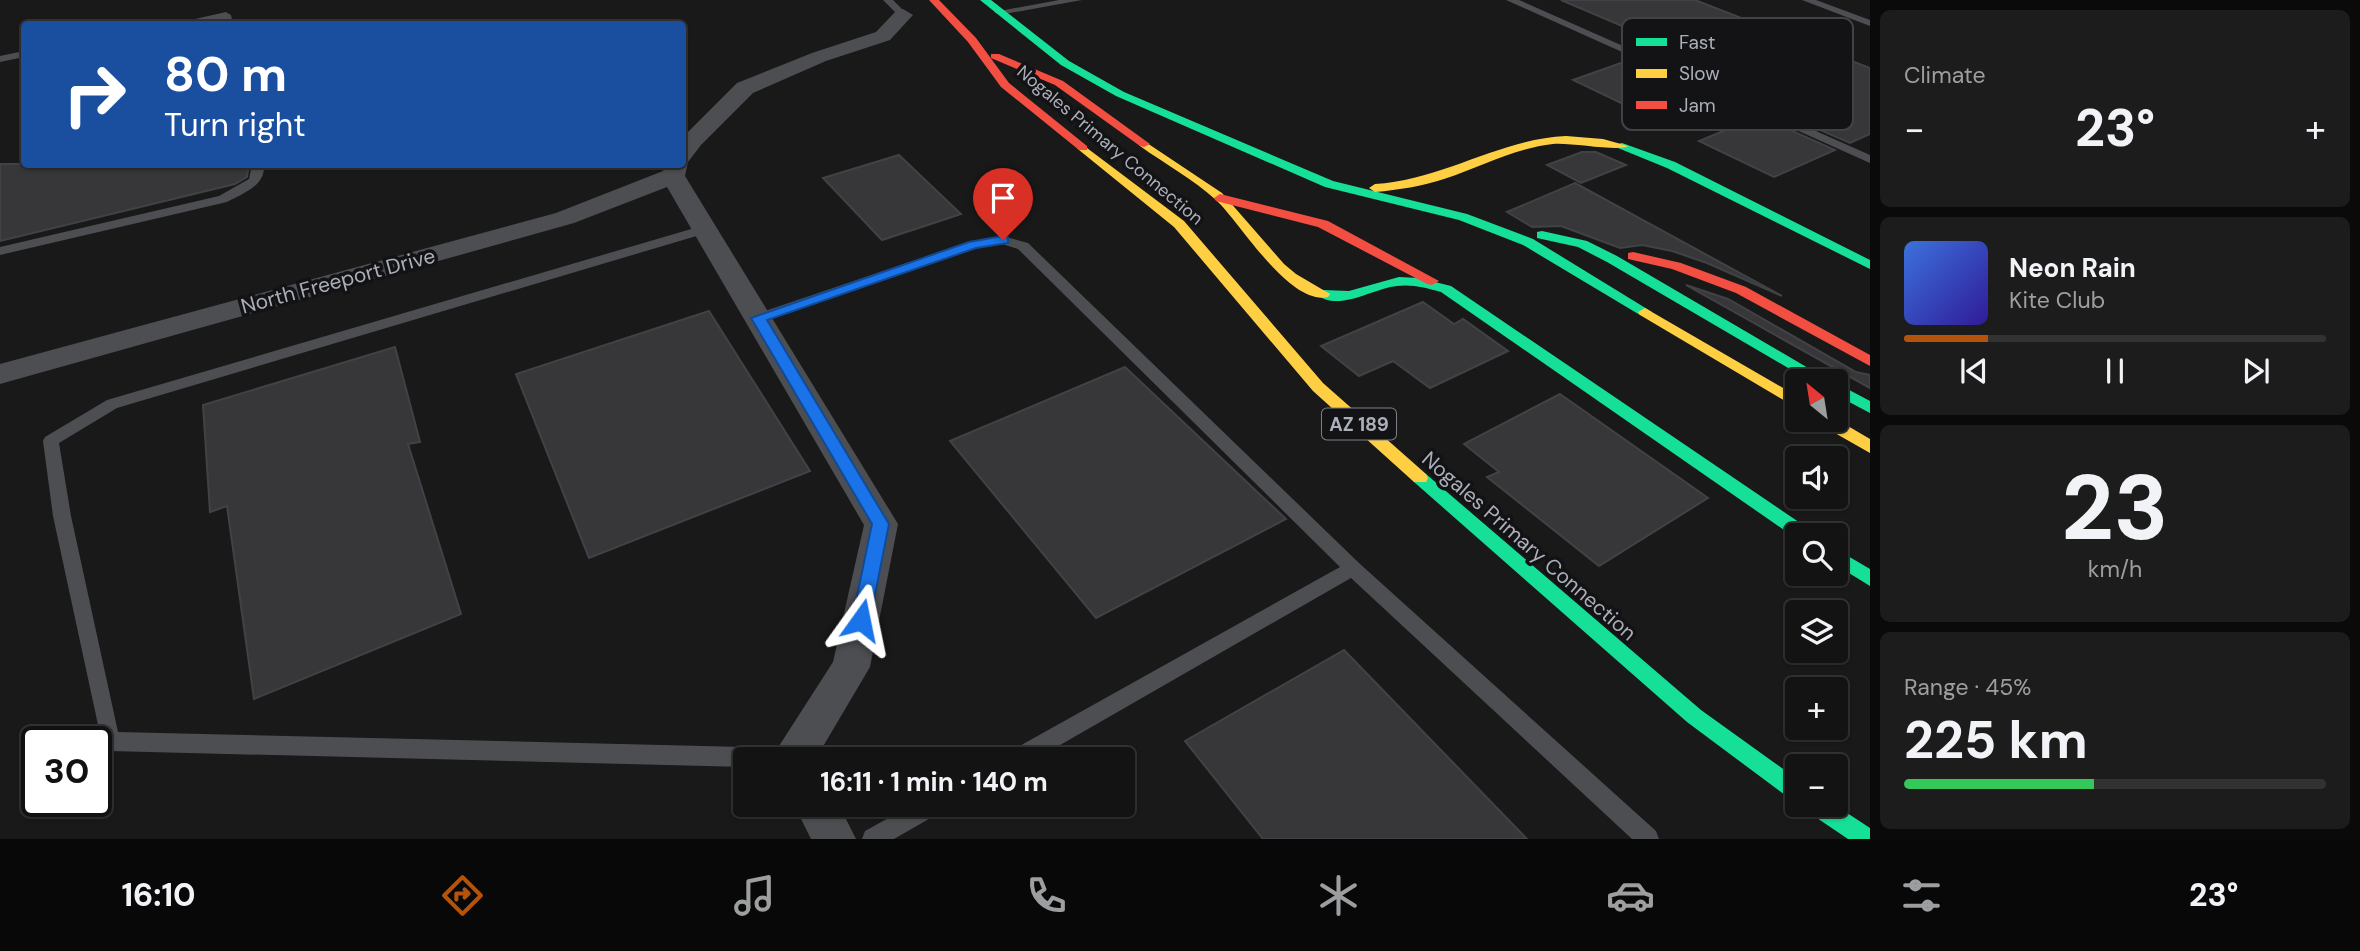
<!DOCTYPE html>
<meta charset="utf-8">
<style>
:root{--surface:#131313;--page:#1c1c1c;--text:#f1f3f6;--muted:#9d9ea0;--line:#323233;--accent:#b45309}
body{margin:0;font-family:"DM Sans",sans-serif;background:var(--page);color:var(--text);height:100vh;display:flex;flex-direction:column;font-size:26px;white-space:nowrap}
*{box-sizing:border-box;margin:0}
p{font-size:23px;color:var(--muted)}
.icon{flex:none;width:38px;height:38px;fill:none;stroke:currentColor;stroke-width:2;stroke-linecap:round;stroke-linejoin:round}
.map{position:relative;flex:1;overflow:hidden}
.drawer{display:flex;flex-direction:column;gap:10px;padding:10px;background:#0a0a0a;width:490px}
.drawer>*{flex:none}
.top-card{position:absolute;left:21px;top:21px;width:665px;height:147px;border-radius:7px;box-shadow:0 2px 5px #0004,0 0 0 2px var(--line);background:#1a4fa0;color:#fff;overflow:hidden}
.needle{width:46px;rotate:330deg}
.controls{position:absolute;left:1785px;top:369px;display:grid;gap:14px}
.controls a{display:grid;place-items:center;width:63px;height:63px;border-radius:7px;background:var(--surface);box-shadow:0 2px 5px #0004,0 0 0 2px var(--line);font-size:35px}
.speed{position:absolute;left:21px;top:726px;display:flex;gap:14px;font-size:35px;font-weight:700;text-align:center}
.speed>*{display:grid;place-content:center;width:91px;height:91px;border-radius:50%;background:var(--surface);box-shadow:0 2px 5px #0004,0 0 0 2px var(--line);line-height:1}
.speed .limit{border:4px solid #111;border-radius:10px;background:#fff;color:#111}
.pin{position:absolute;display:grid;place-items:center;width:60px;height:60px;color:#fff;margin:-72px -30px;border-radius:50% 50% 50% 0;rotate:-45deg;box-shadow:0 0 7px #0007}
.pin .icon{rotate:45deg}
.me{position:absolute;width:77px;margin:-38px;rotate:12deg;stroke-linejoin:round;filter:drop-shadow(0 0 5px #0008)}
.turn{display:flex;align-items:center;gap:24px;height:147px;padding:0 28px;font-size:32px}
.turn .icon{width:91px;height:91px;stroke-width:2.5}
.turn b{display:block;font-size:49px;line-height:60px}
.big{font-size:52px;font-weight:700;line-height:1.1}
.drawer .tile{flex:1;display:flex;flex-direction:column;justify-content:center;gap:10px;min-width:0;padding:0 24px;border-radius:10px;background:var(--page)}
.drawer .dial{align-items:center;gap:0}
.dial b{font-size:91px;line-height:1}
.song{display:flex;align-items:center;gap:21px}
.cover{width:84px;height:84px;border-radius:10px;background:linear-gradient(135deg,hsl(220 70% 55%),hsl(250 70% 35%))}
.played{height:7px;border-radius:4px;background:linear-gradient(90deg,var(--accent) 20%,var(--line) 20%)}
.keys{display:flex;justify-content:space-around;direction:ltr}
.heat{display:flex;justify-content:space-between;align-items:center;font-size:38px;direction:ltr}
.charge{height:10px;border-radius:5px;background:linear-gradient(90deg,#34c759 45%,var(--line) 0)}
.trip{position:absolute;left:733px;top:747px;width:402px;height:70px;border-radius:7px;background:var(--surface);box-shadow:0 2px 5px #0004,0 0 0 2px var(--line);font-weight:700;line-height:70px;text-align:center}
.tab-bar{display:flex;height:112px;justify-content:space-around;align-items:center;background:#080808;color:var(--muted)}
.tab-bar .icon{width:49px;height:49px}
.tab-bar .active{color:var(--accent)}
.tab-bar b{font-size:32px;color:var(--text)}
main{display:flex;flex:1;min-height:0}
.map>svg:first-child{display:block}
</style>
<main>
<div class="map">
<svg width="1870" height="839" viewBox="0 0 1870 839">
<rect width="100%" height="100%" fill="#191919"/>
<path fill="#373739" stroke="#414245" stroke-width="2" d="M1561 0H1695L1870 68V134L1850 143 1774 110 1796 101 1719 68 1698 76 1647 54 1667 45Z
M1632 59 1682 82 1623 104 1573 80Z
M1759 116 1835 150 1774 177 1699 141Z
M1582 152H1596L1626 165 1581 183 1547 165Z
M899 155 961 214 882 240 823 178Z
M0 164H249L247 177 235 184 0 241Z
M1575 183 1782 296 1707 263 1672 251 1642 245 1620 248 1561 226 1532 227 1507 212Z
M1686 285 1728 299 1856 372 1870 375V388Z
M1423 302 1454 324 1463 319 1508 351 1430 388 1393 361 1359 376 1321 346Z
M709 311 810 471 589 558 516 374Z
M395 347 420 442 408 444 461 614 254 699 227 506 210 512 203 405Z
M1125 367 1286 519 1096 618 950 441Z
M1560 394 1708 498 1599 566 1487 477 1499 472 1464 444Z
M1344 650 1527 839H1263L1185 741Z"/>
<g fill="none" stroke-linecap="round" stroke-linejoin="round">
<path fill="#4d4e52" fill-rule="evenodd" d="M883 0H893L908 15 900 17Z
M1059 0H1082L999 15 994 12Z
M1506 0H1519L1870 155V163Z
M1802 0H1816L1870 20V26Z
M226 12 231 15 233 24H223L222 19 191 24H173Z
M24 51V57L0 62V56Z
M252 164H264C266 186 243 193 227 202L0 255V247L219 196 249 179Z
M705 225 711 229 710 232 117 408 59 443 71 516 118 732 790 748 797 751 800 760H746V767L110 751 103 748 53 516 43 441 45 437 107 400Z
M1003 236 1028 243 1359 563 1656 831 1659 839H1632L1351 578 1034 760H1004L1007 753 1340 567 1018 249 1002 244 977 248 763 321H753L751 318 753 315 969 242Z
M912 805H944L941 812 894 839H862L865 831Z"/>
<path fill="#4d4e52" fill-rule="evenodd" d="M903 9 913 15 890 40 826 61 753 93 701 145 688 162 685 176 898 524 870 667 815 760H770L833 662 864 525 667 187 574 223 0 384V364L556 213 663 171 666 164H682V138L737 83 812 53 876 32 896 11Z
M794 805H839L856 839H811Z"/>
<path fill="#16e098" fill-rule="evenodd" d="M980 0H991L1069 61 1124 92 1333 181 1467 214 1533 239 1652 312 1645 316 1640 315 1523 245 1459 220 1325 187 1116 96 1061 65Z
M1622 143 1675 162 1870 260V269L1667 168 1618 148V144Z
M1542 231 1587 241 1617 256 1832 382H1812L1607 262 1578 247 1537 238V232Z
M1399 277 1419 278 1451 286 1812 531 1814 536H1797V539L1441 292C1427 288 1412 284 1397 286 1373 288 1338 313 1316 294L1323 290 1349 291Z
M1836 383 1870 401V413L1836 395Z
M1420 472 1426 474 1701 710 1797 779V801L1789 798 1687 722 1414 482 1412 478 1414 474Z
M1836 549 1870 569V586L1836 565Z
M1805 805H1835L1870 828V839H1848L1808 812Z"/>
<path fill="#ffcf43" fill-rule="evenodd" d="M1566 136 1603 139 1628 146C1620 152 1569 142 1553 144 1515 148 1481 167 1444 179 1422 186 1399 190 1375 192L1369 188 1375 184C1443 180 1499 139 1566 136Z
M1144 141 1222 193 1284 264 1296 274 1330 294 1328 297C1289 306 1241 223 1216 200 1193 179 1165 164 1140 146L1138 144Z
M1083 145 1184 221 1323 383 1426 474 1428 478 1426 482H1414L1313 391 1174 227 1079 150 1077 148Z
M1645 308 1797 396V408L1640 315 1638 312Z
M1836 419 1870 439V453L1819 424 1817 420Z"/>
<path fill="#f24e42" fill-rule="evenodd" d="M929 0H939L976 38 1009 83 1087 146V150H1079L1001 87 968 42Z
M991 54H999L1063 81 1150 144 1144 147 1140 146 1055 85 991 58Z
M1220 194 1328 221 1439 281 1432 285 1427 284 1318 227 1216 201 1214 198Z
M1633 252 1681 263 1746 287 1870 355V366L1736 293 1672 269 1628 259V253Z"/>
</g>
<path fill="#1a73e8" stroke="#114b97" stroke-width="2" d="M1003 236 1008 237V243L976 248 767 320 889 524 870 620 868 625H854L852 620 872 524 751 318 969 242Z"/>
<g text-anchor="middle" stroke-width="7" stroke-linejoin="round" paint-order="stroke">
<g font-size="18" fill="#abafb9" stroke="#131315">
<text transform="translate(1110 145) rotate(40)" y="6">Nogales Primary Connection</text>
</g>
<rect fill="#131315" stroke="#7d8088" stroke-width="2" x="1322" y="408.5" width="74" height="31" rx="5"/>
<g font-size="19" font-weight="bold" fill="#abafb9">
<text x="1359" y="431">AZ 189</text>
</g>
<g font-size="21" fill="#abafb9" stroke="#131315">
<text transform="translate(338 281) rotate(-15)" y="7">North Freeport Drive</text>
<text transform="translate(1529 546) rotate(41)" y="7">Nogales Primary Connection</text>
</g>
</g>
<rect x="1622" y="18" width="231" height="112" rx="10" fill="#131315" stroke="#414246" stroke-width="2"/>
<rect x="1636" y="38" width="31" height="8" fill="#16e098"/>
<rect x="1636" y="69" width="31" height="9" fill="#ffcf43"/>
<rect x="1636" y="101" width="31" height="8" fill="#f24e42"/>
<g font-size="19" fill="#abafb9">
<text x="1679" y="49">Fast</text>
<text x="1679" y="80">Slow</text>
<text x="1679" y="112">Jam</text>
</g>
</svg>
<div class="controls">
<a><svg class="needle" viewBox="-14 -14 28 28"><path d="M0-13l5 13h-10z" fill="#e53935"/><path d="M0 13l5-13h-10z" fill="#9d9ea0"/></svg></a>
<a><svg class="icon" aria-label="sound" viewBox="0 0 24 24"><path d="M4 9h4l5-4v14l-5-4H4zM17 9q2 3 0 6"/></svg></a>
<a><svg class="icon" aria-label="search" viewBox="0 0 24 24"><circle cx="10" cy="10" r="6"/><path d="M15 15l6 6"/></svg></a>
<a><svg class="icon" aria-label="layers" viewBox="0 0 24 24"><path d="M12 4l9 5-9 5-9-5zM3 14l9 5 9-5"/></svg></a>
<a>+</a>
<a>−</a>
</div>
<div class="speed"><div class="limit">30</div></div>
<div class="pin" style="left:1003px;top:240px;background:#d93025"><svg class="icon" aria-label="arrive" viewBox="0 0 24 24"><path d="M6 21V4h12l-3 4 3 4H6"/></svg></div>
<svg class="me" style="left:861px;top:620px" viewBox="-20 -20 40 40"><path d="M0-17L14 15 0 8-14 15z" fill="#1a73e8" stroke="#fff" stroke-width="4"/></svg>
<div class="trip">16:11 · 1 min · 140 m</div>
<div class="top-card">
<div class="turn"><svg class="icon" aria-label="right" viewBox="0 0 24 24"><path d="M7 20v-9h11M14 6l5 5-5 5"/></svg><div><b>80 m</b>Turn right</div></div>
</div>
</div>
<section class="drawer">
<div class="tile"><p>Climate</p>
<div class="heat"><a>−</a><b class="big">23°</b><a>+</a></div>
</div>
<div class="tile">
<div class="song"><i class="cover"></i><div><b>Neon Rain</b><p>Kite Club</p></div></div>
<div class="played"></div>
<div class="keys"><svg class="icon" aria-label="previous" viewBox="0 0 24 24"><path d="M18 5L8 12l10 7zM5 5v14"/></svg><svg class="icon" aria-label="pause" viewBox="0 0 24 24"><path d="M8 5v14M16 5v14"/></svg><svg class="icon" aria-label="next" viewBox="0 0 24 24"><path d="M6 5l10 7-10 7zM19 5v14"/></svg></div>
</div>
<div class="tile dial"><b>23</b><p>km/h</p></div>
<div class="tile"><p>Range · 45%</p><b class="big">225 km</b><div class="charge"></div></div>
</section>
</main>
<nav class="tab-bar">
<b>16:10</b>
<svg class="icon active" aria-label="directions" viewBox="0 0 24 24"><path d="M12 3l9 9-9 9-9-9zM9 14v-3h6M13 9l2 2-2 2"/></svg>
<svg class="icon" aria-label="music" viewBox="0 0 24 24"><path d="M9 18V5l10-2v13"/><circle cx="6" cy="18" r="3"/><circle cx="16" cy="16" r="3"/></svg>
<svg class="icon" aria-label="phone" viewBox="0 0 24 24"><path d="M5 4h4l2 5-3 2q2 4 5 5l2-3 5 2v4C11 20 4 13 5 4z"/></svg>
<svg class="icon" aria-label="climate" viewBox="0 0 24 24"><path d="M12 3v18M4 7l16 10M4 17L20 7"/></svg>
<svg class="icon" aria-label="car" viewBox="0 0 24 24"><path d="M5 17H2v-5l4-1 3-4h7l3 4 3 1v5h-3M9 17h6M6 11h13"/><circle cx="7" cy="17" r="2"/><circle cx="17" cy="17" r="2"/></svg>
<svg class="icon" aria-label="filters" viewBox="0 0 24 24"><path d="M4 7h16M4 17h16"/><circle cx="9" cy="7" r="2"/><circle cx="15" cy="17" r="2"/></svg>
<b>23°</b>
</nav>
